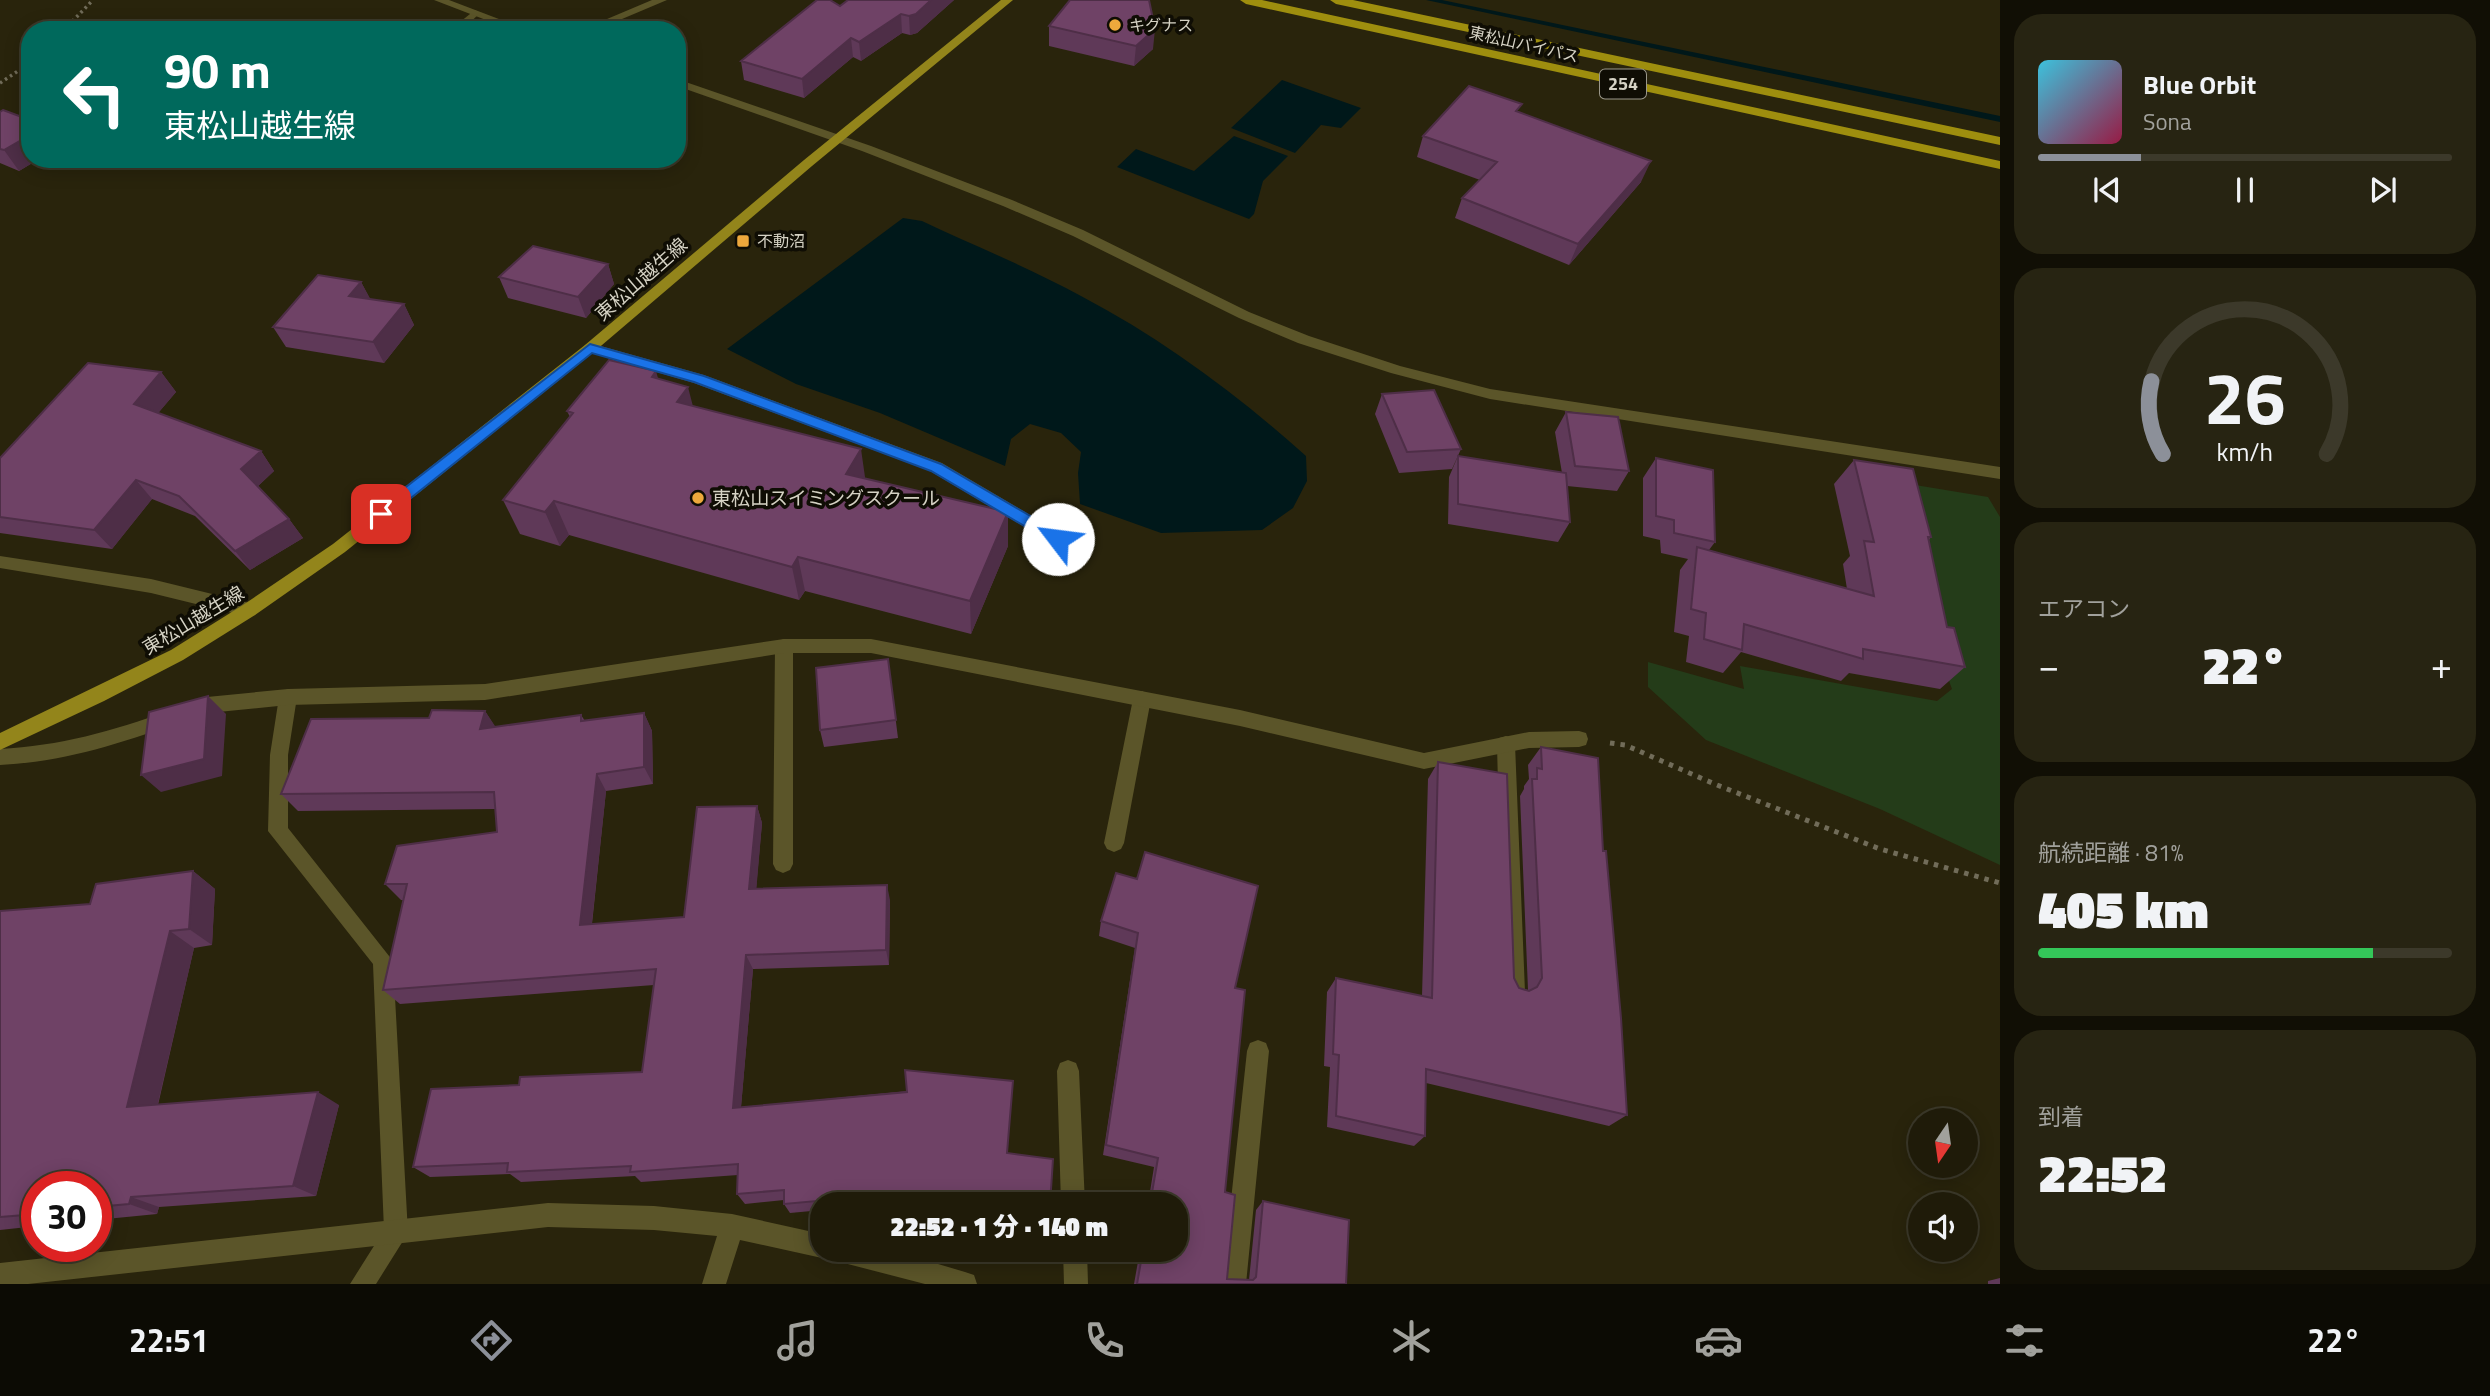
<!DOCTYPE html>
<html lang="ja">
<meta charset="utf-8">
<style>
:root{--surface:#1f1b09;--page:#272412;--text:#f1f3f6;--muted:#a1a19c;--line:#3c392a;--accent:#8c9099}
body{margin:0;font-family:"Titillium Web","Noto Sans JP",sans-serif;background:var(--page);color:var(--text);height:100vh;display:flex;flex-direction:column;font-size:26px;white-space:nowrap}
*{box-sizing:border-box;margin:0}
p{font-size:23px;color:var(--muted)}
.icon{flex:none;width:38px;height:38px;fill:none;stroke:currentColor;stroke-width:2;stroke-linecap:round;stroke-linejoin:round}
.map{position:relative;flex:1;overflow:hidden}
.panel{display:flex;flex-direction:column;gap:14px;padding:14px;background:#110f05;width:490px}
.panel>*{flex:none}
.top-card{position:absolute;left:21px;top:21px;width:665px;height:147px;border-radius:28px;box-shadow:0 4px 18px #0003,0 0 0 2px var(--line);background:#00695c;color:#fff;overflow:hidden}
.needle{width:46px;rotate:193deg}
.buttons{position:absolute;left:1908px;top:1108px;display:grid;gap:14px}
.buttons a{display:grid;place-items:center;width:70px;height:70px;border-radius:50%;background:var(--surface);box-shadow:0 4px 18px #0003,0 0 0 2px var(--line);font-size:35px}
.speed{position:absolute;left:21px;top:1171px;display:flex;gap:14px;font-size:35px;font-weight:700;text-align:center}
.speed>*{display:grid;place-content:center;width:91px;height:91px;border-radius:50%;background:var(--surface);box-shadow:0 4px 18px #0003,0 0 0 2px var(--line);line-height:1}
.speed .limit{border:10px solid #d22;background:#fff;color:#111}
.pin{position:absolute;display:grid;place-items:center;width:60px;height:60px;color:#fff;margin:-30px;border-radius:14px;box-shadow:0 4px 10px #0006}
.me{position:absolute;width:77px;margin:-38px;rotate:300deg;stroke-linejoin:round;filter:drop-shadow(0 0 5px #0008)}
.turn{display:flex;align-items:center;gap:24px;height:147px;padding:0 28px;font-size:32px}
.turn .icon{width:91px;height:91px;stroke-width:2.5}
.turn b{display:block;font-size:49px;line-height:60px}
.big{font-size:52px;font-weight:800;line-height:1.1}
.panel .tile{flex:1;display:flex;flex-direction:column;justify-content:center;gap:10px;min-width:0;padding:0 24px;border-radius:28px;background:var(--page)}
.panel .dial{align-items:center;gap:0}
.dial svg{height:182px;overflow:visible;fill:none;stroke:var(--line);stroke-width:7;stroke-linecap:round;text-anchor:middle}
.dial text{fill:var(--text);stroke:none}
.song{display:flex;align-items:center;gap:21px}
.cover{width:84px;height:84px;border-radius:10px;background:linear-gradient(135deg,hsl(190 70% 55%),hsl(340 70% 35%))}
.played{height:7px;border-radius:4px;background:linear-gradient(90deg,var(--accent) 25%,var(--line) 25%)}
.keys{display:flex;justify-content:space-around;direction:ltr}
.heat{display:flex;justify-content:space-between;align-items:center;font-size:38px;direction:ltr}
.charge{height:10px;border-radius:5px;background:linear-gradient(90deg,#34c759 81%,var(--line) 0)}
.trip{position:absolute;left:810px;top:1192px;width:378px;height:70px;border-radius:28px;background:var(--surface);box-shadow:0 4px 18px #0003,0 0 0 2px var(--line);font-weight:800;line-height:70px;text-align:center}
.tabs{display:flex;height:112px;justify-content:space-around;align-items:center;background:#0c0b04;color:var(--muted)}
.tabs .icon{width:49px;height:49px}
.tabs .active{color:var(--accent)}
.tabs b{font-size:32px;color:var(--text)}
main{display:flex;flex:1;min-height:0}
.map>svg:first-child{display:block}
</style>
<main>
<div class="map">
<svg width="2000" height="1284" viewBox="0 0 2000 1284">
<rect width="100%" height="100%" fill="#29240c"/>
<path fill="#243c19" d="M1897 482 1988 497 2000 517V865L1880 809 1706 740 1648 687V662L1744 689 1740 666 1937 701 1952 689 1931 632Z"/>
<path fill="#00181a" d="M1282 80 1361 108 1341 128 1321 125 1295 153 1231 128Z
M1234 136 1288 156 1263 181 1254 214 1249 219 1117 167 1136 149 1194 171Z
M903 218 922 221C975 246 1030 268 1081 296 1163 339 1238 395 1306 456L1307 481 1293 508 1262 530 1161 533 1080 504 1078 473 1081 452 1061 433 1030 424 1011 439 1005 466 880 413 796 384 727 349Z"/>
<g fill="none" stroke-linecap="round" stroke-linejoin="round">
<path fill="#00181a" fill-rule="evenodd" d="M1426 0H1442L2000 116V122Z"/>
<path stroke="#716c59" stroke-width="3.5" stroke-dasharray="2.5 3.5" stroke-linecap="butt" d="M64 30 93 0
M0 83 30 63"/>
<path stroke="#716c59" stroke-width="5" stroke-dasharray="4.5 6" stroke-linecap="butt" d="M1610 743 1625 745 1717 785 1880 849 2000 883"/>
<path fill="#5b5529" fill-rule="evenodd" d="M475 10 480 13 462 30H450Z
M784 639 790 641 793 646V864L790 870 783 873 776 870 773 864 775 646 778 641Z
M288 689 294 692 297 697 288 755V828L393 961 408 1233 376 1284H350L384 1230 373 964 268 831 270 755 279 697 282 692Z
M1142 691 1148 694 1151 699 1124 843 1121 849 1114 852 1107 849 1104 843 1133 699 1136 694Z
M1506 736 1513 738 1515 744 1525 992 1521 999 1514 1002 1507 999 1503 992 1497 744 1499 738Z
M1258 1040 1266 1043 1269 1051 1246 1284H1222L1247 1051 1250 1043Z"/>
<path fill="#5b5529" fill-rule="evenodd" d="M652 0H667L596 30H581Z
M590 343 704 375 942 463 1064 535 1066 539 1064 543H1052L930 471 694 383 585 351 583 348 585 345Z
M0 556 151 579 249 603 255 605 258 610 255 615 249 617 151 593 0 568Z
M784 639H871L1240 710 1424 753 1529 732 1579 731 1586 733 1588 739 1586 745 1579 747 1529 748 1424 769 1240 726 871 653H784L485 700 288 705 208 713 194 718 188 715 185 710 188 705 207 697 288 689 485 684Z
M168 711 174 714 177 719 174 724C117 745 61 762 0 765V749C59 746 113 731 168 711Z
M1068 1060 1076 1063 1079 1071 1085 1204H1061L1057 1071 1060 1063Z
M548 1203 654 1206 732 1214 822 1234V1250H891L965 1272 974 1275 977 1284H925L840 1262 832 1258 830 1255 822 1258 740 1240 726 1284H702L717 1236 654 1230 548 1227 28 1284H0V1263Z
M1063 1250H1087L1088 1284H1064Z"/>
<path fill="#5b5529" fill-rule="evenodd" d="M434 0H449L528 30H512Z
M677 79 871 146 1012 200 1083 230 1249 312 1309 336 1400 366 1490 389 2000 467V479L1490 399 1391 373 1298 343 1239 318 1073 236 1003 206 862 151 677 86Z"/>
<path fill="#93851b" fill-rule="evenodd" d="M1001 0H1013L812 166 595 351 345 552 255 615 183 660 104 701 0 750V733L171 650 243 605 333 544 585 345 804 160Z"/>
<path fill="#9e8e0e" fill-rule="evenodd" d="M1240 0H1262L2000 161V169L1246 4Z
M1330 0H1353L2000 137V145L1336 4Z"/>
</g>
<path fill="#5f3958" d="M848 0H954L917 33 910 35 902 33 861 61 853 57 804 98 744 80 741 61 840 6Z
M1049 26 1153 49 1134 66 1049 46Z
M0 112 30 159H39L19 171 0 163Z
M1519 112 1641 182 1569 265 1455 218 1462 198 1480 180 1417 157 1423 136Z
M608 264 614 284 586 318 508 298 499 277Z
M361 282 370 299 404 304 414 325 384 363 286 347 273 327Z
M161 372 176 392 158 413 261 451 274 471 258 486 289 519 303 538 250 570 195 516 152 499 112 549 0 533V458Z
M658 379 693 406 865 479 1008 546 971 634 805 591 799 600 569 535 560 546 520 534 503 500 570 417 567 411Z
M1382 394 1461 449 1452 469 1399 473 1375 414Z
M1566 412 1629 471 1617 491 1567 486 1570 522 1558 542 1448 524 1449 477 1458 456 1562 473 1555 432Z
M1656 458 1715 542 1709 550 1847 589 1843 564 1850 556 1834 484 1854 460 1931 537 1929 540 1947 627 1965 667 1940 689 1849 673 1841 681 1741 652 1723 673 1686 662 1689 636 1674 632 1680 570 1688 559 1661 553 1660 540 1643 536V478Z
M888 659 898 738 824 747 820 730Z
M485 711 495 727 581 715 585 721 644 713 652 731 653 784 606 791 592 924 684 917 757 806 762 823 756 889 890 900 889 965 753 969 741 1107 1013 1081 1012 1093 916 1201 888 1204H822V1210L790 1213 784 1204V1200L745 1204 737 1194 738 1175 641 1182 635 1176 521 1182 510 1174 430 1177 413 1167 519 1085 642 1072 654 985 400 1004 383 990 403 900H401L385 884 497 832 495 809 298 811 281 794 429 718Z
M1541 747 1603 851 1627 1115 1609 1126 1426 1083 1425 1136 1414 1146 1327 1127 1330 1067 1324 1066 1327 992 1336 978 1422 996 1428 779 1438 762 1514 978 1519 988 1528 990 1520 796 1524 789V786L1529 779 1528 765Z
M193 871 215 889 212 945 194 948 158 1105H339L316 1196 159 1207 157 1214 96 1220V1186H37V1226L0 1230V911L90 904Z
M1116 873 1235 988 1225 1192 1227 1279 1249 1280 1256 1210 1263 1201 1346 1284H1134L1140 1250H1176V1204H1148L1154 1167 1103 1155 1135 948 1099 936 1101 921Z
M977 1250H1047L1045 1263 978 1255Z
M2000 1278V1284H1988V1281Z"/>
<path fill="#4e2e47" d="M931 0H954L917 33 910 35 909 16Z
M901 14 902 33 861 61 859 42Z
M1155 29 1153 49 1134 66 1136 46Z
M851 38 853 57 804 98 802 79Z
M677 112 680 123 677 125Z
M30 135V159H39L19 171 4 150Z
M1651 161 1641 182 1569 265 1578 244Z
M608 264 614 284 586 318 578 297Z
M361 282 372 302 349 296Z
M404 304 414 325 384 363 373 342Z
M656 371 666 407 652 377Z
M161 372 176 392 149 424 134 404Z
M688 387 697 422 677 402Z
M861 449 866 484 846 474Z
M261 451 274 471 255 489 241 469Z
M136 480 152 499 112 549 94 530Z
M554 501 569 535 560 546 545 512Z
M1008 512V546L971 634 970 601Z
M289 519 303 538 250 570 235 551Z
M798 557 805 591 799 600 792 567Z
M208 696 226 714 222 776 161 792 141 775Z
M485 711 497 729H480Z
M644 713 652 731 653 784 644 767Z
M597 774 606 791 590 940 580 925Z
M757 806 762 823 755 905 749 889Z
M193 871 215 889 212 945 189 929Z
M887 885 890 900 889 965 886 950Z
M170 931 194 948 154 1120 127 1107Z
M746 955 753 969 740 1119 733 1108Z
M318 1092 339 1105 316 1196 293 1186Z
M131 1197 159 1207 157 1214 129 1204Z"/>
<path fill="#6f4266" stroke="#4e2e47" stroke-width="2" d="M817 0H830L840 6 848 0H931L916 14 909 16 901 14 859 42 851 38 802 79 741 61Z
M1070 0H1149L1155 29 1136 46 1049 26Z
M1469 86 1522 104 1516 111 1651 161 1578 244 1462 198 1497 162 1423 136Z
M3 110 30 120V135L4 150 0 149V112Z
M533 246 608 264 578 297 499 277Z
M318 275 361 282 349 296 404 304 373 342 273 327Z
M609 360 656 371 652 377 688 387 677 402 861 449 846 474 1008 512 970 601 798 557 792 567 554 501 545 512 503 500 573 413 567 411Z
M88 363 161 372 134 404 261 451 241 469 289 519 235 551 179 496 136 480 94 530 0 517V458Z
M1434 390 1461 449 1407 452 1382 394Z
M1566 412 1618 417 1629 471 1575 466Z
M1458 456 1566 473 1570 522 1458 504Z
M1656 458 1713 470 1715 542 1674 533V520L1656 516Z
M1854 460 1913 469 1931 537H1928L1947 627 1954 628 1965 667 1863 649V659L1744 624 1742 650 1704 639 1706 613 1691 609 1697 547 1874 596 1864 541 1874 542Z
M888 659 896 720 820 730 816 668Z
M208 696 204 759 141 775 149 712Z
M432 710 485 711 480 729 581 715V721L644 713V767L597 774 580 925 684 917 697 807 757 806 749 889 887 885 886 950 746 955 733 1108 907 1092 905 1070 1013 1081 1007 1153 1053 1159 1050 1204H915L917 1192 784 1204V1190L737 1194 738 1164 630 1172 631 1166 507 1172 508 1163 413 1167 431 1089 519 1085 520 1077 642 1072 656 969 383 990 407 884H385L397 846 497 832 494 792 281 794 311 719 429 718Z
M1541 747 1598 758 1603 851H1606L1621 1018 1627 1115 1426 1069 1425 1136 1336 1116 1339 1055 1333 1054 1336 978 1432 998 1438 762 1507 774 1514 978 1519 988 1529 991 1537 987 1542 978 1532 779H1537V768L1542 769Z
M1145 852 1258 886 1235 988 1245 990 1225 1192 1235 1195 1227 1279 1253 1280 1256 1277 1263 1201 1349 1220 1346 1284H1137L1143 1250H1176V1204H1150L1158 1158 1106 1145 1138 933 1101 921 1116 873 1137 879Z
M193 871 189 929 170 931 127 1107 318 1092 293 1186 131 1197 129 1204 96 1207V1186H37V1214L0 1217V911L90 904 96 884Z
M999 1250H1047V1255Z"/>
<path fill="#1a73e8" stroke="#114b97" stroke-width="2" d="M590 344 704 376 941 464 1063 535 1065 539 1058 545 1053 543 931 471 694 382 592 353 386 518H375L373 514 375 511Z"/>
<g fill="#eda83c" stroke="#0f0d04" stroke-width="2.5">
<circle cx="1115" cy="25" r="7"/>
<rect x="736" y="234" width="14" height="14" rx="3.5"/>
<circle cx="698" cy="498" r="7"/>
</g>
<g text-anchor="middle" stroke-width="7" stroke-linejoin="round" paint-order="stroke">
<g font-size="16" fill="#d5d2c4" stroke="#0f0d04" text-anchor="start">
<text x="1129" y="31">キグナス</text>
<text x="757" y="247">不動沼</text>
</g>
<g font-size="16" fill="#d5d2c4" stroke="#0f0d04">
<text transform="translate(1524 44) rotate(13)" y="6">東松山バイパス</text>
</g>
<rect fill="#0f0d04" stroke="#9a978a" stroke-width="2" x="1600" y="69.5" width="46" height="29" rx="5"/>
<g font-size="18" font-weight="bold" fill="#d5d2c4">
<text x="1623" y="90">254</text>
</g>
<g font-size="19" fill="#d5d2c4" stroke="#0f0d04">
<text transform="translate(641 279) rotate(-41)" y="7">東松山越生線</text>
<text transform="translate(193 620) rotate(-31)" y="7">東松山越生線</text>
</g>
<g font-size="19" fill="#d5d2c4" stroke="#0f0d04" text-anchor="start">
<text x="712" y="505">東松山スイミングスクール</text>
</g>
</g>
</svg>
<div class="buttons">
<a><svg class="needle" viewBox="-14 -14 28 28"><path d="M0-13l5 13h-10z" fill="#e53935"/><path d="M0 13l5-13h-10z" fill="#a1a19c"/></svg></a>
<a><svg class="icon" aria-label="sound" viewBox="0 0 24 24"><path d="M4 9h4l5-4v14l-5-4H4zM17 9q2 3 0 6"/></svg></a>
</div>
<div class="speed"><div class="limit">30</div></div>
<div class="pin" style="left:381px;top:514px;background:#d93025"><svg class="icon" aria-label="arrive" viewBox="0 0 24 24"><path d="M6 21V4h12l-3 4 3 4H6"/></svg></div>
<svg class="me" style="left:1058px;top:539px" viewBox="-20 -20 40 40"><circle r="19" fill="#fff"/><path d="M0-13L10 11 0 6-10 11z" fill="#1a73e8"/></svg>
<div class="trip">22:52 · 1 分 · 140 m</div>
<div class="top-card">
<div class="turn"><svg class="icon" aria-label="left" viewBox="0 0 24 24"><path d="M17 20v-9H6M10 6l-5 5 5 5"/></svg><div><b>90 m</b>東松山越生線</div></div>
</div>
</div>
<section class="panel">
<div class="tile">
<div class="song"><i class="cover"></i><div><b>Blue Orbit</b><p>Sona</p></div></div>
<div class="played"></div>
<div class="keys"><svg class="icon" aria-label="previous" viewBox="0 0 24 24"><path d="M18 5L8 12l10 7zM5 5v14"/></svg><svg class="icon" aria-label="pause" viewBox="0 0 24 24"><path d="M8 5v14M16 5v14"/></svg><svg class="icon" aria-label="next" viewBox="0 0 24 24"><path d="M6 5l10 7-10 7zM19 5v14"/></svg></div>
</div>
<div class="tile dial"><svg viewBox="0 0 100 80">
<path d="M14 69A42 42 0 1 1 86 69"/>
<path d="M14 69A42 42 0 0 1 9 37" stroke="#8c9099"/>
<text x="50" y="56" font-size="32" font-weight="700">26</text>
<text x="50" y="72" font-size="11">km/h</text>
</svg></div>
<div class="tile"><p>エアコン</p>
<div class="heat"><a>−</a><b class="big">22°</b><a>+</a></div>
</div>
<div class="tile"><p>航続距離 · 81%</p><b class="big">405 km</b><div class="charge"></div></div>
<div class="tile"><p>到着</p><b class="big">22:52</b></div>
</section>
</main>
<nav class="tabs">
<b>22:51</b>
<svg class="icon active" aria-label="directions" viewBox="0 0 24 24"><path d="M12 3l9 9-9 9-9-9zM9 14v-3h6M13 9l2 2-2 2"/></svg>
<svg class="icon" aria-label="music" viewBox="0 0 24 24"><path d="M9 18V5l10-2v13"/><circle cx="6" cy="18" r="3"/><circle cx="16" cy="16" r="3"/></svg>
<svg class="icon" aria-label="phone" viewBox="0 0 24 24"><path d="M5 4h4l2 5-3 2q2 4 5 5l2-3 5 2v4C11 20 4 13 5 4z"/></svg>
<svg class="icon" aria-label="climate" viewBox="0 0 24 24"><path d="M12 3v18M4 7l16 10M4 17L20 7"/></svg>
<svg class="icon" aria-label="car" viewBox="0 0 24 24"><path d="M5 17H2v-5l4-1 3-4h7l3 4 3 1v5h-3M9 17h6M6 11h13"/><circle cx="7" cy="17" r="2"/><circle cx="17" cy="17" r="2"/></svg>
<svg class="icon" aria-label="filters" viewBox="0 0 24 24"><path d="M4 7h16M4 17h16"/><circle cx="9" cy="7" r="2"/><circle cx="15" cy="17" r="2"/></svg>
<b>22°</b>
</nav>
